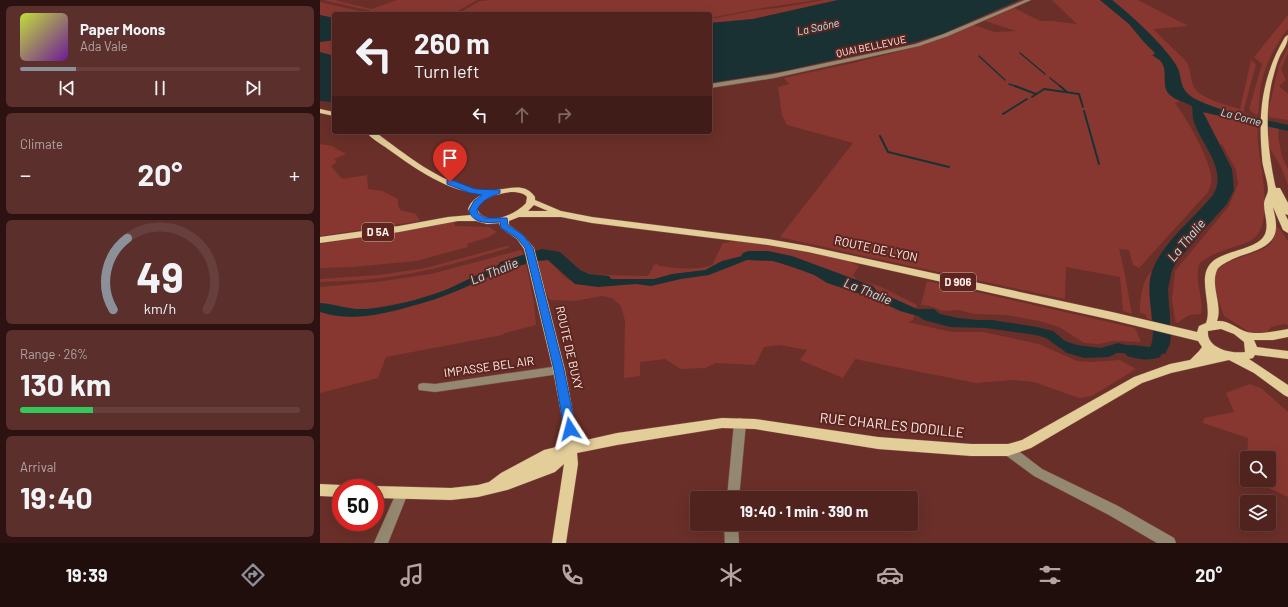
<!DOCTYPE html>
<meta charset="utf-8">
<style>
:root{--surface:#50231f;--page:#5a2f2c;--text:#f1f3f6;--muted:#b4a4a4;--line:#67403d;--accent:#8c9099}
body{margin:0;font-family:Barlow,sans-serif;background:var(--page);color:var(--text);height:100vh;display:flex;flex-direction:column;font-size:15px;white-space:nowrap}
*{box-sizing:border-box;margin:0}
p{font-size:13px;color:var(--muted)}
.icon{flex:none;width:22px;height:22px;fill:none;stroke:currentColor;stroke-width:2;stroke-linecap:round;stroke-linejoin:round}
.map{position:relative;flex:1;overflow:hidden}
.panel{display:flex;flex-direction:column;gap:6px;padding:6px;background:#2c1311;width:320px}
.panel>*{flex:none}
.guide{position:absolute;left:12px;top:12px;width:380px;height:122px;border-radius:4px;box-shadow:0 4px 16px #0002,0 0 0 1px var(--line);background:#50231f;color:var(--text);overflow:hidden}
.fabs{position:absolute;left:920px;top:451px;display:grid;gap:8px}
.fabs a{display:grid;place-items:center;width:36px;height:36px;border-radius:4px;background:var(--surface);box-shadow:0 4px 16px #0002,0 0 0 1px var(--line);font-size:20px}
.speed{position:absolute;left:12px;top:479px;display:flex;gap:8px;font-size:20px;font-weight:700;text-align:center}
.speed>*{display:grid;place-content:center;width:52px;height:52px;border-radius:50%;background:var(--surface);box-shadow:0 4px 16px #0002,0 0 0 1px var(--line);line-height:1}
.speed .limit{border:6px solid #d22;background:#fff;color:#111}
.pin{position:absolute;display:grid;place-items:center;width:34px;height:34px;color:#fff;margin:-41px -17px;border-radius:50% 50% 50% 0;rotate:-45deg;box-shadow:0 0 4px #0007}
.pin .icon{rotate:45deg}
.me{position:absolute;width:44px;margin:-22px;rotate:351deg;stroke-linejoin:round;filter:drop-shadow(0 0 3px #0008)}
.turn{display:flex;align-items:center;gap:14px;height:84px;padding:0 16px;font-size:18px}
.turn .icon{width:52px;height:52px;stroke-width:2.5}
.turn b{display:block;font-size:28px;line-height:34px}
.lanes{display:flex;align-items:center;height:38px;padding:0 16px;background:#0003;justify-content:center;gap:20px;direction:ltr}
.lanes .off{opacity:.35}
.big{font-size:30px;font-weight:700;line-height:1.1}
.panel .tile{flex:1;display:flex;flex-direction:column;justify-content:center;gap:6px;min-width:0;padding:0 14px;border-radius:6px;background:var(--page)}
.panel .dial{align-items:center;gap:0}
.dial svg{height:104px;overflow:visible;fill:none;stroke:var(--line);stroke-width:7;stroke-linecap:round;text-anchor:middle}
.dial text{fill:var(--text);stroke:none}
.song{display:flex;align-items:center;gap:12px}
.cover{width:48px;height:48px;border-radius:6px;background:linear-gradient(135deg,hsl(70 70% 55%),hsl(280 70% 35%))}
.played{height:4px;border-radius:2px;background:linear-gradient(90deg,var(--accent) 20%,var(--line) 20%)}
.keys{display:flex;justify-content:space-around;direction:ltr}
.heat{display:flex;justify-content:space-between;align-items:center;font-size:22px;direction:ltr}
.charge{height:6px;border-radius:3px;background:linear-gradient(90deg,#34c759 26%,var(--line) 0)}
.trip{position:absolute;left:370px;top:491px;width:228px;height:40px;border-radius:4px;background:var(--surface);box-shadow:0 4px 16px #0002,0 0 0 1px var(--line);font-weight:700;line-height:40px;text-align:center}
.dock{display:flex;height:64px;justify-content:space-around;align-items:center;background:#200e0c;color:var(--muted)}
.dock .icon{width:28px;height:28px}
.dock .selected{color:var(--accent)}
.dock b{font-size:18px;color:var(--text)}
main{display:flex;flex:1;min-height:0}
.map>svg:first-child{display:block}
</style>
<main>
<section class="panel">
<div class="tile">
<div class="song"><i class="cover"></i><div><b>Paper Moons</b><p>Ada Vale</p></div></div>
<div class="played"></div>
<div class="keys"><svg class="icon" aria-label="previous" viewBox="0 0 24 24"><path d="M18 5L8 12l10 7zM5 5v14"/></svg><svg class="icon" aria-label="pause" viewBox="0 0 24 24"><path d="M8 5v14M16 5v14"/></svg><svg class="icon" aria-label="next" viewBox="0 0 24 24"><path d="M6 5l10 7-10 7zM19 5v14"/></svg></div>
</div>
<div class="tile"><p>Climate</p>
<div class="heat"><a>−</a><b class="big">20°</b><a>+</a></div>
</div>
<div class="tile dial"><svg viewBox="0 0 100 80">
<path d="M14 69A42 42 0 1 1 86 69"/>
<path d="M14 69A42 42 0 0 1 25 14" stroke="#8c9099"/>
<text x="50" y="56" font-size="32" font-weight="700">49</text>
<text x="50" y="72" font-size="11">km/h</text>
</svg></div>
<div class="tile"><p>Range · 26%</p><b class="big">130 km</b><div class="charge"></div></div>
<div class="tile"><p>Arrival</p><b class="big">19:40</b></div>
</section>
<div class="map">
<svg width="968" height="543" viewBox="0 0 968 543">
<rect width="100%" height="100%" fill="#6a2f29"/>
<path fill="#883730" d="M3 0H15L51 9 77 0H157L133 14H64Z
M173 0H497L436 9 390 18V14H137L160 1Z
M504 0H518L433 19 390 23V19L437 10 458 8Z
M732 0H780L809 24 824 42 834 52 836 58C852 65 839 83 849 94 852 97 856 99 860 101L855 103C867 119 888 156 891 175 893 181 890 187 888 192L819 268 813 265 809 250 799 249 804 270 812 314 803 311 800 277 746 267 745 299 539 255 460 237 533 143 467 125 462 115 458 87 469 84 464 78C528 64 593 52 654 25L674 32 696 31 665 21 694 8 720 21H732L757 24Z
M792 0H818L868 26 833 29 866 61C871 69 870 77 873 85 877 98 907 105 920 109L931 60 924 55 936 64 923 113 937 117 938 120C922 115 878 105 867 93 859 85 862 74 856 65 842 43 813 17 792 0Z
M0 2 53 14H14V18L0 15Z
M968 15V29C956 43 947 62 942 80 939 91 940 104 938 115L933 113 929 109 942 64 934 57Z
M14 40V56L0 52V42Z
M968 47V53L961 69 966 80 959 86 968 94V120L949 117 948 112 959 65Z
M883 112 938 125C938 131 937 137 938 143 940 165 956 229 930 241 912 249 896 250 880 263 873 279 884 296 881 314L869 315 857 323 855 320 852 299 855 271 909 206 918 184 916 170 902 144 900 145Z
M949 126 959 128 958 136 962 157 968 169V185L961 167 948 145Z
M0 144 12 146 26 154 14 159 17 162 11 166 22 179 47 175 48 189 62 191 78 199V205L80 210 96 214 100 221 0 236Z
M134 222 135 226 169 227 177 232 169 237 147 244 148 247 96 261 33 267 0 268V244Z
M956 227 959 228 968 241V325L964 324 951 327 947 332H929L904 316C900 304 892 286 896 274 897 269 901 267 904 265 917 256 937 254 948 246 954 242 955 234 956 227Z
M417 241 465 248 526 260 539 266 533 275 537 280 559 286 597 305 593 320 588 322 631 332H663L719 344 757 361 772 362 800 360 816 369 772 396 759 398 714 382 693 380 656 383 535 359 523 378 480 360 487 350 460 345 444 347 435 365 396 363 385 368 361 369 345 359 320 362V376L304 378 305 321 301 306 292 298 282 296 254 301 230 300 227 294 216 261 228 260 246 278 258 285 263 273 284 275 328 276 334 265 338 264 339 266C357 268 375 271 392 265L403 243Z
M190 245 188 248C152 259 114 270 76 276 51 280 25 281 0 282V279L59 275 106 268Z
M201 250 204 255 192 259 123 291 92 301 47 309H32L0 303V287L56 282 111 274Z
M206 264 214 303 216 325 185 333 182 335 66 357 58 378 0 393V312L34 317 76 311 119 298 180 271Z
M832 271 830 287 832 320 827 318 825 314 820 313C820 299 822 279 832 271Z
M607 281 815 328 821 342 793 341 779 344 764 343 739 327 719 321 687 315 654 314 639 310 623 311 610 306 601 305Z
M930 384 941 388 968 412V497L932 480H949V458H927L928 438 883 423 884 418 914 412 906 393Z"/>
<path fill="#1a3134" d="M518 0H699L622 34 582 46 579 45 464 71 390 83V23L433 19Z
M780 0H792C812 16 842 43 856 65 862 74 859 85 867 93 878 105 922 115 938 120V125L883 112 912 169 914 190 907 204 879 235 875 241 857 261 852 270 848 289 850 324 832 320C831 307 828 292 830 279 836 247 873 220 893 195 908 169 882 146 874 122 872 117 873 111 872 106 865 102 857 101 850 95 841 87 848 73 842 63 840 59 836 58 832 55L835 54 834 52 824 42 809 24Z
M0 15 14 18V40L0 42Z
M0 52 14 56V102L0 101Z
M225 252 236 256 259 276 275 279H334L352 274 385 270 402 261 426 255H450L479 262 516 279 551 288 597 309H614L620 314 638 318 658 320H672L717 327 733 331 745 341 757 345 781 348 798 343 829 350 841 357 838 358H830L803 353H797L789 357 764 358 747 353 726 338 716 335 666 328 630 327 604 320 598 316 580 311 550 297 507 283 493 274 482 270 453 261 427 260 389 275 361 279 331 286 316 284 278 287 255 284 228 260 216 261 214 254Z
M204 255 206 264C178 270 155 284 129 294 119 298 109 301 99 304 66 313 34 323 0 312V303C15 304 30 310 45 309 68 308 101 299 123 291 150 280 175 264 204 255Z
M835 330 851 334 850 344 845 354 833 347 836 342Z"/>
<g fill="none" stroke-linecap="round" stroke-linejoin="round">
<path stroke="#1a3134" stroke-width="1.5" d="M700 53 725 74
M659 56 685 80
M730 78 741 87
M689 84 698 87"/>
<path stroke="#1a3134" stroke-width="2" d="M695 86 716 94
M740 86 747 92
M712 97 724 89 759 94 763 107
M764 111 779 164
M683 114 707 99
M560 136 568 152 629 167"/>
<path fill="#1a3134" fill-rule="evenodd" d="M918 114 968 125V131L914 119 913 117Z
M222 249 240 252 260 270 269 274 289 276 292 280 289 284C272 288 254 282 241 269 238 266 234 261 230 259 220 256 196 267 185 270L180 268 178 265 180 262Z
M428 251H448L472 256 553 286 556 290 553 294 548 295 462 263 448 260 423 259 421 256 423 253Z
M840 298 846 299C850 306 850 316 850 324 852 357 837 365 807 356L804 351 807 346 813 345 830 347 831 345C836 332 829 308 834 299Z"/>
<defs>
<path id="minor" d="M705 0H711L628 36 599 46 454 78 390 88V84L454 74 596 44 624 34Z
M239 366 243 367 244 370 243 373 239 374 115 392 99 390 98 387 99 384 103 383 115 384Z
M420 418 424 420 426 423 419 498H407L414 423 416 420Z
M688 445 692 446 722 469 798 506 854 538 856 543H837L789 515 714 476 684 454 682 450 684 446Z
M82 487 86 489 88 493 68 543H54L78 489Z
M404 524H418L419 543H405Z"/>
<path id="major" d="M968 35C968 45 963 49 959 58 956 65 954 74 952 81 944 116 948 151 955 185L956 188H960L968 203V215L965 214 968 220V233L963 230 953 207C954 213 956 219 956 225 957 251 926 251 909 261 905 263 899 266 897 270 890 286 903 305 897 321 909 320 917 329 927 332 938 335 957 331 968 329V337L953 340H934L937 347 968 351V359L935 355 933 358 929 359 968 385V397L964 395 934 373 909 360 851 373 822 383 711 448 688 456H651L558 449 435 429 402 428 297 445 257 453 258 464 246 543H232L244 464 235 472 187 490 158 497 131 500 55 498V488H50L55 486 131 488 158 485 169 482 181 473 224 450 244 445V429L233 370 204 249 197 239 181 228 179 223 167 224 156 221H138L79 232 0 243V237L79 226 128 217 151 215 148 209C151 201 156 198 163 194 128 192 96 169 68 149 61 144 52 139 46 132H55C84 153 120 183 155 189 161 190 171 191 176 190 191 188 206 183 215 197V200L241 211 272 217 448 239 488 246 792 312 877 332 879 326 886 323C893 305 876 277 892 262 906 249 942 250 946 231 948 222 944 213 944 204 944 199 948 194 948 190 948 180 942 167 942 157 938 111 942 77 965 37ZM190 192C195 192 203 192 207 197L206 203C195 215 166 228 157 209 161 197 179 194 190 192ZM214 205 228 211H208ZM199 217H241L272 223 448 245 488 252 792 320 878 341 882 347 879 351 870 360 850 364 814 377 702 440 688 444H651L558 437 435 419 402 418 297 433 257 442 256 429 245 370 214 248 203 235 189 225V221ZM901 329 914 334 924 342 925 352C911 354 886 348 888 331Z
M0 109 14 112V116L0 113Z
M0 484 21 485 27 488H21V497L0 496Z"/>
</defs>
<use href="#minor" stroke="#824e48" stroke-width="1"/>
<use href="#major" stroke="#824e48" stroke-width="1"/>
<use href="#minor" fill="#948970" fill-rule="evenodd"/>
<use href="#major" fill="#e3cd99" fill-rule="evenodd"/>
</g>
<path fill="#1a73e8" stroke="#114b97" d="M127 180H132L155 189 180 190V193C170 197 162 200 157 210L158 213 165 218H187L188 225 203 235 213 248 244 370 256 429 254 432 250 434 246 432 244 429 234 370 205 248 197 238 181 228 180 222C168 223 152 224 149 210L154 201 162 195 150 193 127 184Z"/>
<g text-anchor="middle" stroke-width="4" stroke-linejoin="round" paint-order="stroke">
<g font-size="10" fill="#fdeeec" stroke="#5e251f">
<text transform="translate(551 46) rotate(-12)" y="4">QUAI BELLEVUE</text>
</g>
<g font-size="11" font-style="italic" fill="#a5ecf6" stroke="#5e251f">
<text transform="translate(498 27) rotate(-12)" y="4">La Saône</text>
<text transform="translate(921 117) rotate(15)" y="4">La Corne</text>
</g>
<g fill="#5e251f" stroke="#cdb2ae" stroke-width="1">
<rect x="42" y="223" width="32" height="18" rx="3"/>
<rect x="620" y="273" width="36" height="18" rx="3"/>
</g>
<g font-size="11" font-weight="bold" fill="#fdeeec">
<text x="58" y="236">D 5A</text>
<text x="638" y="286">D 906</text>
</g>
<g font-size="12" fill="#fdeeec" stroke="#5e251f">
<text transform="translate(556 249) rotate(12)" y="4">ROUTE DE LYON</text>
<text transform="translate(249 348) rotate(77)" y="4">ROUTE DE BUXY</text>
<text transform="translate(169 367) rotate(-8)" y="4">IMPASSE BEL AIR</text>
</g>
<g font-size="13" font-style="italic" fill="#a5ecf6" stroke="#5e251f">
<text transform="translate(866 240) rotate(-50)" y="5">La Thalie</text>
<text transform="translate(174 271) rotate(-22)" y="5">La Thalie</text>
<text transform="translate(548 291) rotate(22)" y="5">La Thalie</text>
</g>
<g font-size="14" fill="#fdeeec" stroke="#5e251f">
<text transform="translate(572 425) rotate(6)" y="5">RUE CHARLES DODILLE</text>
</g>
</g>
</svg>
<div class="fabs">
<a><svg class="icon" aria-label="search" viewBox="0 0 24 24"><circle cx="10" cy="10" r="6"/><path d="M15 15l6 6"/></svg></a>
<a><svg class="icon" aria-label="layers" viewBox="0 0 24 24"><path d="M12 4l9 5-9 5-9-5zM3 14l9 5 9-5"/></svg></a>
</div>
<div class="speed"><div class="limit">50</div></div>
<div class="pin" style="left:130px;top:182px;background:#d93025"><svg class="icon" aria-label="arrive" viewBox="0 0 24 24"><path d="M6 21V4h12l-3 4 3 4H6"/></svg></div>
<svg class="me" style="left:250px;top:429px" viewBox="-20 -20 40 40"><path d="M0-17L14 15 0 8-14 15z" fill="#1a73e8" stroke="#fff" stroke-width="4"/></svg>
<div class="trip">19:40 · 1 min · 390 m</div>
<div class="guide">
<div class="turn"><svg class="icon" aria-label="left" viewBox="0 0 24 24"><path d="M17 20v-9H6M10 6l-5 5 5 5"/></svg><div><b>260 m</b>Turn left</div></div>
<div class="lanes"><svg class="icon" aria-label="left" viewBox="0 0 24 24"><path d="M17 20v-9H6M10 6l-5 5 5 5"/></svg><svg class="icon off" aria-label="ahead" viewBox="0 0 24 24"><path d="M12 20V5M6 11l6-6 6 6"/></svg><svg class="icon off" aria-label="right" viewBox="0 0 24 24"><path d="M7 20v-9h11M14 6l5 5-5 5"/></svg></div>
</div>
</div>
</main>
<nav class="dock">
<b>19:39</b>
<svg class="icon selected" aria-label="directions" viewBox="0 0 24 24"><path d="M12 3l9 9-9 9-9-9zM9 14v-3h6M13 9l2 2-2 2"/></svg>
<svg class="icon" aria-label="music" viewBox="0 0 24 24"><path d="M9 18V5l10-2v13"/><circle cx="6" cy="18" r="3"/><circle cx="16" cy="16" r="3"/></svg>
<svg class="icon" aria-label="phone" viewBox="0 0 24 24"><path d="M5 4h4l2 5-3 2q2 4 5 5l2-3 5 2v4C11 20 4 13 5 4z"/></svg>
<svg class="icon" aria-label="climate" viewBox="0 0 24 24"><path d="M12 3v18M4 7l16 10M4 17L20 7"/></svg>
<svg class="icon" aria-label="car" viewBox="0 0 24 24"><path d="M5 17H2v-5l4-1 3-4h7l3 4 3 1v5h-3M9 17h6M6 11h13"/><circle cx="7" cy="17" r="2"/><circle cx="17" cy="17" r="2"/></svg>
<svg class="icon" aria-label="filters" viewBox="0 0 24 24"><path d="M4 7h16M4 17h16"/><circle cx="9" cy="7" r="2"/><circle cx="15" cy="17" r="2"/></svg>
<b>20°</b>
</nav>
